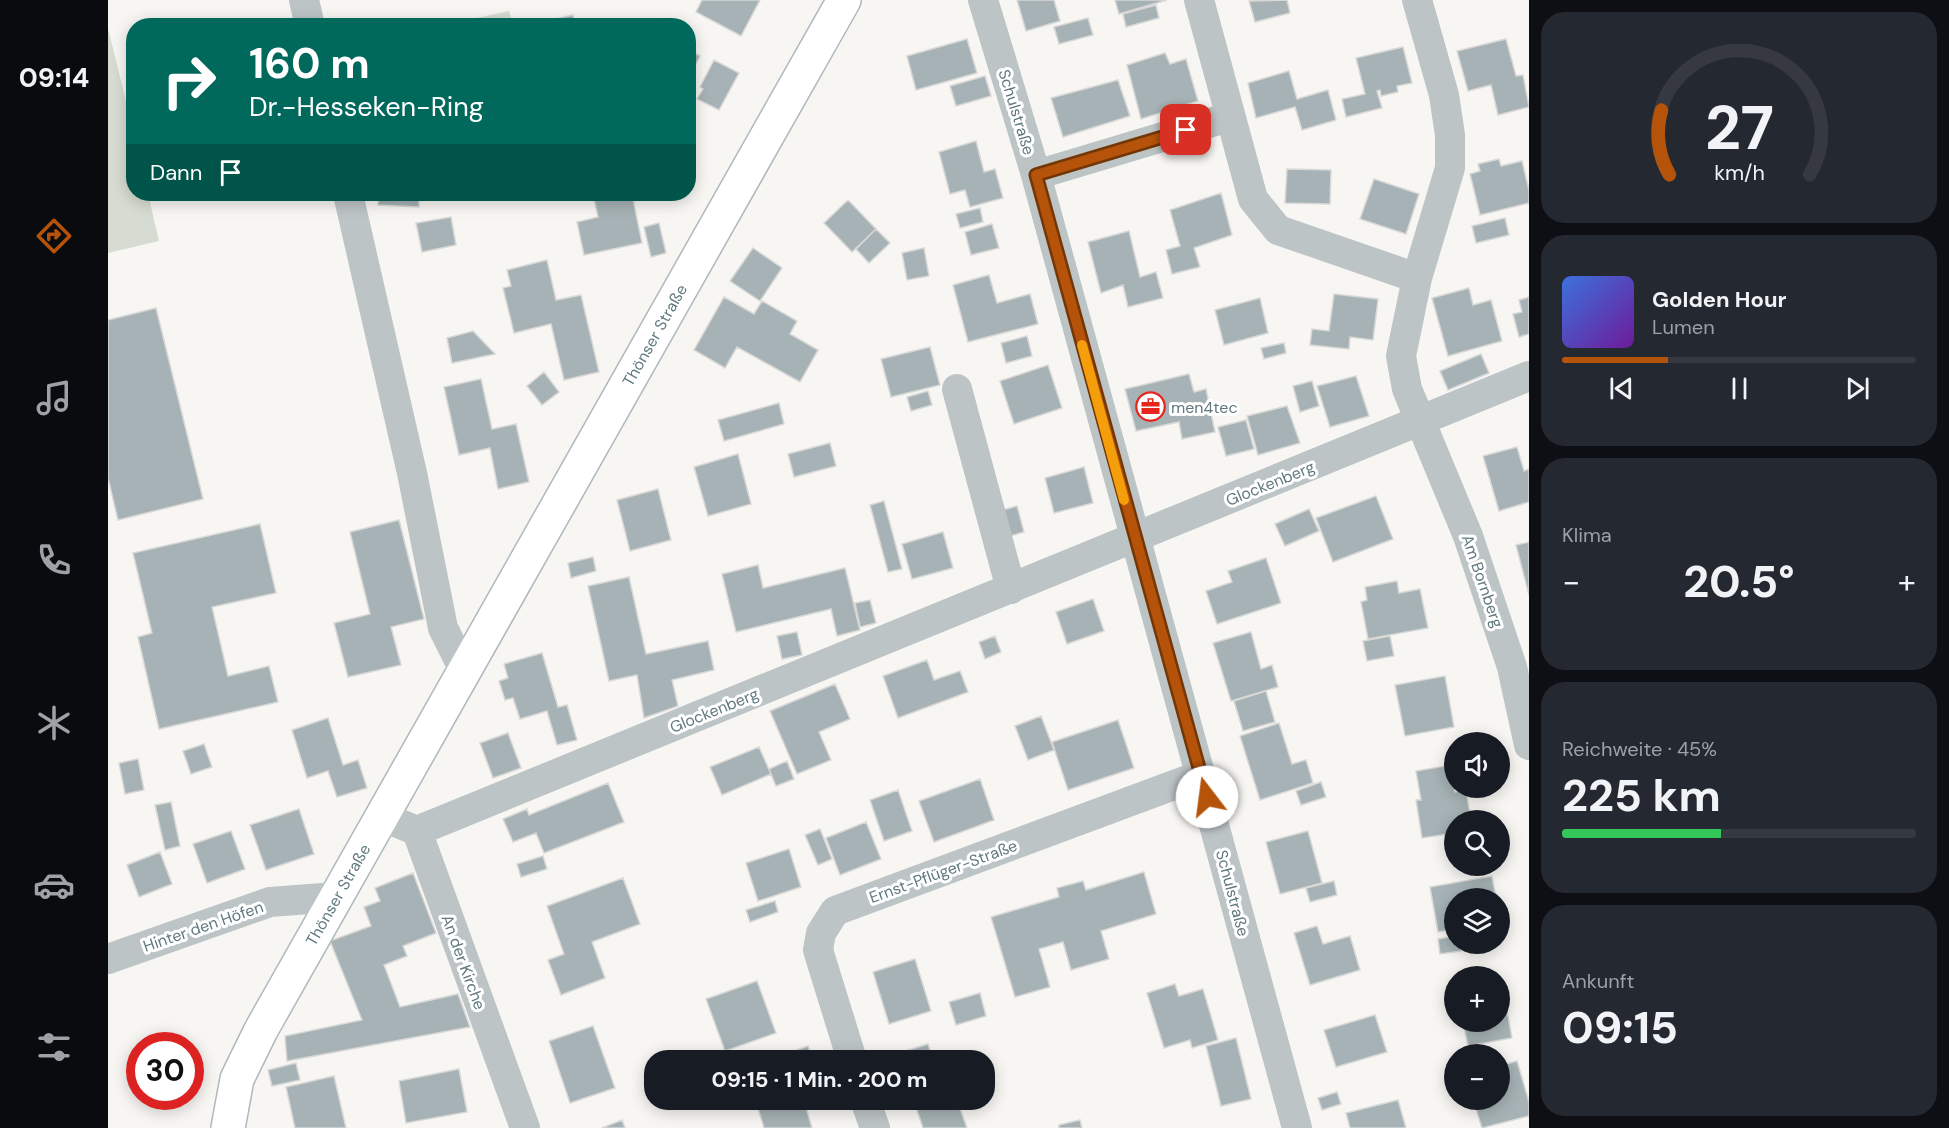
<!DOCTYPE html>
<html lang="de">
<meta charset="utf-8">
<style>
:root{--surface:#171b24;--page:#242831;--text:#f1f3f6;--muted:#9ea1a6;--line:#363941;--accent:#b45309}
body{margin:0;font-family:"DM Sans",sans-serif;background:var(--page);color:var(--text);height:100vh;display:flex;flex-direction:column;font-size:22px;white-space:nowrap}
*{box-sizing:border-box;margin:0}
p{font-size:20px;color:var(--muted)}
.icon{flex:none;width:33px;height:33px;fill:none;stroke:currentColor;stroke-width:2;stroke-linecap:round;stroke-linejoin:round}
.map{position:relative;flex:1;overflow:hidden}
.side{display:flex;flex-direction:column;gap:12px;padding:12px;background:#0d0f14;width:420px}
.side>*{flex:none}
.hud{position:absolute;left:18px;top:18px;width:570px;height:183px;border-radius:24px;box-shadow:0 3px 15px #0003;background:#00695c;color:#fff;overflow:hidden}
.buttons{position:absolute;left:1336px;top:732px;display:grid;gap:12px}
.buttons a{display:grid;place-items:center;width:66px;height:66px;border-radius:50%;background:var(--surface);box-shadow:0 3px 15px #0003;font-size:30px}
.speed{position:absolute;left:18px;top:1032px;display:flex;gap:12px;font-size:30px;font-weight:700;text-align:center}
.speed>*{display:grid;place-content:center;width:78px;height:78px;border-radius:50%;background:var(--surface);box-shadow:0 3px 15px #0003;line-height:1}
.speed .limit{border:9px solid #d22;background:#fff;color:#111}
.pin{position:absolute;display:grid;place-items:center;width:51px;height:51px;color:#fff;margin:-26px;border-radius:12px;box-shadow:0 3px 9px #0006}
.me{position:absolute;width:66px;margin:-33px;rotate:345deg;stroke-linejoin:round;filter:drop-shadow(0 0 4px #0008)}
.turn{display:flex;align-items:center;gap:21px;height:126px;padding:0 24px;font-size:27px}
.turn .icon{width:78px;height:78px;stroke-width:2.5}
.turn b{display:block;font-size:42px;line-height:51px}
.then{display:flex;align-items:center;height:57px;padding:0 24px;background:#0003;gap:12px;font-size:22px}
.big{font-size:45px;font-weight:700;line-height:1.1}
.side .widget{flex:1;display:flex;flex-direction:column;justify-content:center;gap:9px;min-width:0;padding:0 21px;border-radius:24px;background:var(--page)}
.side .dial{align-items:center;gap:0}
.dial svg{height:156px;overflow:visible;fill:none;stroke:var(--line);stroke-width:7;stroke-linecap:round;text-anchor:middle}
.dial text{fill:var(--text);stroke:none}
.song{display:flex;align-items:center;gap:18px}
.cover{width:72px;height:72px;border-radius:9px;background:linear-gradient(135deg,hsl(220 70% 55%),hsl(280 70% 35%))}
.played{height:6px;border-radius:3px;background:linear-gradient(90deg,var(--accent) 30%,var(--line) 30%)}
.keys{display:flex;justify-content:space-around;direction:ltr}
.heat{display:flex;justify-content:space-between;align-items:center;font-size:33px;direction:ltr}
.charge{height:9px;border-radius:4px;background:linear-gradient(90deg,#34c759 45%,var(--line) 0)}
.trip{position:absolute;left:536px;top:1050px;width:351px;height:60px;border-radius:24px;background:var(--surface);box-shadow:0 3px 15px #0003;font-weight:700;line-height:60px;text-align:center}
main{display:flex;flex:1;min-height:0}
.menu{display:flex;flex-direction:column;width:108px;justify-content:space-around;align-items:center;background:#090b0e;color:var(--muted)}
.menu .icon{width:42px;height:42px}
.menu .selected{color:var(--accent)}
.menu b{font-size:27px;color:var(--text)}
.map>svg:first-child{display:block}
</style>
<main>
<nav class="menu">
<b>09:14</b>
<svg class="icon selected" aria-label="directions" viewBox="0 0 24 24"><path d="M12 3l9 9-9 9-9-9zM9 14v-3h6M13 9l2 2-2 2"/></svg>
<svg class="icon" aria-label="music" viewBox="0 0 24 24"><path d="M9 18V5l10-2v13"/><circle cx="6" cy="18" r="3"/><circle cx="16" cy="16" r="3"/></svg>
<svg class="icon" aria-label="phone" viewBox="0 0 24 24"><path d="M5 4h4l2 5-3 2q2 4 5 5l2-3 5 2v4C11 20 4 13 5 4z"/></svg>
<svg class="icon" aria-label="climate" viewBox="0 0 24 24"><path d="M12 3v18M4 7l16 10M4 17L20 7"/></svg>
<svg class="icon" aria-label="car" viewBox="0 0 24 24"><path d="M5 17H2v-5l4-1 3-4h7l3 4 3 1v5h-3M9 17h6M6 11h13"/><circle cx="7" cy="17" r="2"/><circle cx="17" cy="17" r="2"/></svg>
<svg class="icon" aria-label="filters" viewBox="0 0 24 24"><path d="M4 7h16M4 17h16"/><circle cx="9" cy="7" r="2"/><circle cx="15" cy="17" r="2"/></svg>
</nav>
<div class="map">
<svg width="1421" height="1128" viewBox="0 0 1421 1128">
<rect width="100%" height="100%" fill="#f7f6f3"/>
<path fill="#d7dcd2" d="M401 11 405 25H337Z
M0 28 25 130 26 194H40L51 241 0 253Z"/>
<path fill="#a6b2b5" stroke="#d8d8d6" stroke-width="1.5" d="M594 0H652L633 36 588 12Z
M909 0H946L952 21 918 31Z
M1007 0H1059L1011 14Z
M1179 0 1182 13 1147 22 1141 1Z
M1048 5 1051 18 1018 27 1015 14Z
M465 15 467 26H436L435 22Z
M980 18 985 35 951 44 946 27Z
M859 39 869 73 808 90 799 56Z
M1398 39 1408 76 1415 75 1421 107 1390 115 1383 85 1360 91 1349 51Z
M1295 47 1304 83 1289 86 1290 92 1273 96 1272 90 1269 91 1274 108 1238 117 1234 99 1257 94 1248 58Z
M583 51 592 56 582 75 580 56Z
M1057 53 1062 64 1078 59 1090 101 1033 119 1019 65Z
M606 60 631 73 611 110 589 99 595 89 592 87Z
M1181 71 1189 99 1220 90 1228 120 1194 130 1187 107 1148 118 1140 83Z
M877 76 883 96 848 106 842 86Z
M1010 80 1022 116 955 137 943 98Z
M868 141 876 172 887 169 895 198 862 207 857 190 842 194 831 152Z
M1391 159 1393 166 1414 161 1421 190V203L1372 215 1362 174 1372 171 1370 164Z
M1179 169 1223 170 1222 204 1177 203Z
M1266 179 1311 194 1298 234 1252 219Z
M1113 193 1124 235 1086 248 1092 267 1064 274 1058 250 1072 246 1062 210Z
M271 194H311V207L270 205Z
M485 194H524L534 243 476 255 469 222 490 217Z
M740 200 768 229 744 252 716 223Z
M872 208 875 222 852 228 848 214Z
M343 217 348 245 314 252 308 223Z
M1397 218 1401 235 1368 243 1364 226Z
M551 223 558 253 543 257 536 227Z
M884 224 891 248 863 255 857 232Z
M768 229 782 243 761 263 748 249Z
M1021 231 1032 277 1048 272 1055 298 1020 307 1015 285 993 293 980 242Z
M645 248 674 268 652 301 622 281Z
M816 248 821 276 799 280 794 253Z
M439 260 448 300 473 295 491 372 456 380 443 324 406 333 395 288 403 286 399 270Z
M881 275 889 303 922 294 930 324 860 342 845 285Z
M1361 288 1365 305 1383 300 1394 341 1340 356 1324 298Z
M1226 294 1270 299 1265 340 1242 337 1241 349 1202 345 1204 329 1221 331Z
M616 297 646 314 654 301 689 321 682 334 710 350 692 382 629 347 617 368 586 350Z
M1421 297V334L1411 337 1405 314 1414 312 1411 300Z
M1152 298 1160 333 1116 345 1107 310Z
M48 308 95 499 10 520 0 478V320Z
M365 331 387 354 344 363 339 338Z
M919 336 924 356 898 363 893 343Z
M1176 343 1178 353 1156 359 1153 348Z
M822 347 832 385 783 397 773 359Z
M1373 354 1381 373 1340 390 1332 371Z
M940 365 954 408 906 424 892 381Z
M436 372 451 392 434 405 419 386Z
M1081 374 1086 392 1098 389 1107 432 1074 439 1071 422 1028 431 1017 389Z
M1248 376 1261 416 1222 427 1209 386Z
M373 379 384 429 408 424 421 482 390 489 382 448 351 455 336 387Z
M1204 381 1211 406 1192 412 1185 386Z
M820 391 824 405 803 411 799 397Z
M671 403 676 424 616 441 610 420Z
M1179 406 1192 443 1150 455 1139 416Z
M1138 420 1146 449 1118 456 1110 427Z
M722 443 728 466 686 477 680 454Z
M1409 447 1416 471 1421 469V502L1391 511 1375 456Z
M630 454 643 504 600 516 586 467Z
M976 467 985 503 946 513 937 478Z
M550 489 563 540 522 551 509 500Z
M1268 496 1285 539 1225 562 1208 518Z
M776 501 794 569 780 572 762 505Z
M909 506 916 532 895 538 888 512Z
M1201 509 1211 531 1177 546 1167 524Z
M291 520 316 619 283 627 293 665 240 677 226 623 262 614 242 532Z
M152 524 168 593 104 607 120 676 161 666 170 702 51 729 30 637 44 633 25 553Z
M835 532 845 568 804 579 794 544Z
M1421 542V595L1408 545Z
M485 557 488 571 463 578 460 563Z
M1158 558 1173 603 1109 624 1098 591 1124 582 1120 571Z
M650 565 655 588 737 568 752 630 729 636 723 609 628 632 614 574Z
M521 577 538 654 600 641 606 670 564 680 570 706 536 718 529 675 501 681 480 586Z
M1289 581 1291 593 1312 589 1320 628 1260 639 1253 602 1259 600 1257 587Z
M985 599 996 631 959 644 948 612Z
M762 600 768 623 752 627 747 603Z
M689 632 694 655 674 659 669 636Z
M1143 632 1153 669 1164 665 1170 687 1123 701 1105 643Z
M887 636 893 652 877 659 871 642Z
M1282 636 1286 656 1259 661 1255 641Z
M434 653 450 707 459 705 469 740 449 745 439 711 412 719 405 698 397 700 391 681 400 678 396 664Z
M819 660 826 680 852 671 860 692 790 718 775 676Z
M1337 676 1346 727 1297 736 1287 685Z
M727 684 742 719 711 732 723 760 689 774 662 711Z
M1158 691 1167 722 1135 731 1126 701Z
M933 716 946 750 920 760 907 726Z
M220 718 235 765 250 760 259 788 229 797 220 771 199 778 184 730Z
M1010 720 1026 768 960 790 944 742Z
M1171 723 1184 764 1198 760 1205 783 1152 800 1132 736Z
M400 733 413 768 385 778 372 743Z
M96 744 104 767 83 774 75 751Z
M651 747 663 774 614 795 602 767Z
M30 759 36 790 17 794 11 763Z
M679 761 686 779 668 786 661 769Z
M1342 765 1347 792 1358 790 1363 820H1347V833L1314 838 1308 800H1313L1308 771Z
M872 779 886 820 826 842 811 801Z
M1213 782 1218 797 1193 805 1188 791Z
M500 783 516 822 436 853 428 833 405 842 395 819 419 809 421 815Z
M790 790 804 831 776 841 762 800Z
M63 802 72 846 57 850 47 805Z
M191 809 206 854 158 870 142 825Z
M758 822 773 859 732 875 718 838Z
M712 829 724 859 710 865 697 835Z
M123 831 137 869 99 883 85 844Z
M1200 831 1214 883 1172 894 1158 842Z
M681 849 693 887 650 901 638 863Z
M52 852 64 884 31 897 19 865Z
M435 856 439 869 413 877 409 864Z
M1036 872 1048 914 993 931 1001 959 963 970 955 942 931 949 942 987 907 997 883 917 951 897 949 888 975 881 978 890Z
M305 873 328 933 295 946 299 956 276 965 292 1007 350 994 362 1027 179 1061 177 1036 254 1020 222 941 263 926 256 907 272 901 267 888Z
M1384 876 1388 898H1347V929L1330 932 1322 887Z
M515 878 532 924 484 942 497 978 453 995 440 960 456 954 439 906Z
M1226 881 1229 895 1202 902 1198 888Z
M667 901 670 912 642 922 638 910Z
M1209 926 1215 944 1242 936 1252 970 1202 985 1186 933Z
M1347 936V944H1352L1353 951 1332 954 1330 939Z
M807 959 823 1011 781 1024 765 972Z
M649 981 668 1033 617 1051 598 999Z
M1067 984 1071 996 1095 989 1110 1040 1084 1048 1082 1040 1056 1048 1039 993Z
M872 993 878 1016 848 1025 841 1002Z
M1396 994 1404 1038 1360 1046 1355 1022H1392V995Z
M1267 1015 1279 1052 1228 1067 1216 1030Z
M485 1026 507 1088 462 1103 441 1041Z
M1128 1038 1143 1099 1113 1106 1098 1046Z
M820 1044 825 1060H794L791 1053Z
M700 1046 705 1060H677L675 1055Z
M1409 1061 1421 1102V1116L1374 1128 1365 1100H1392V1066Z
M188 1063 192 1080 164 1086 160 1070Z
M351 1069 359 1112 298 1123 291 1081Z
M226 1076 238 1128H187L178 1087Z
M1229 1092 1233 1104 1214 1110 1210 1098Z
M656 1100H696L704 1128H656L648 1102Z
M812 1100H849L859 1128H815L806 1101Z
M1290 1100 1298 1128H1242L1238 1113Z
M514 1120 517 1128H494Z
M972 1120 974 1128H951V1125Z"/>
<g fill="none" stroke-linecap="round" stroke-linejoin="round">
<defs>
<g id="secondary">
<path id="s1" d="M120 1128 129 1079 153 1030 736 0"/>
</g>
</defs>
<use href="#secondary" stroke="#afb8bb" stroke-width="36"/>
<path stroke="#bdc4c6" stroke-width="30" d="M196 0 202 26
M875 0 928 175 1189 1128
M1091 0 1145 199 1170 230 1309 278
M1309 0 1336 95 1342 135V168L1309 278 1293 356 1299 389 1360 536 1404 667 1421 745
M928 175 1121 117
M240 194 304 473 335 628 356 670
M849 389 903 589
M290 823 309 831 417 1128
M309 831 1421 376
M0 959 162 902 228 897
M744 1060 710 950 713 933 727 911 1093 775
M757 1100 767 1128"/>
<use href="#secondary" stroke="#fff" stroke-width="33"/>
</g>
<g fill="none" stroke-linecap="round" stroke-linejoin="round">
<defs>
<path id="route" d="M1078 130 928 175 1099 797"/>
</defs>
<use href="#route" stroke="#753606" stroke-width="15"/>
<use href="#route" stroke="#b45309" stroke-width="10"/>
<path stroke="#f59e0b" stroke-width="10" d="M974 345 1016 500"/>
</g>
<defs>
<symbol id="office-ring" viewBox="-11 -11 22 22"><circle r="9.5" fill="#fff" stroke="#e92520" stroke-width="1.5"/><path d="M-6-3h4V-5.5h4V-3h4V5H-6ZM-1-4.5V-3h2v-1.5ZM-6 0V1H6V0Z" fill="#e92520"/></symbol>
</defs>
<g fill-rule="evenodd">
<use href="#office-ring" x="1026" y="390" width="33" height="33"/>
</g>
<g text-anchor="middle" stroke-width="6" stroke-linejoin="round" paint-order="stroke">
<g font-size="16" fill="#60787f" stroke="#fff">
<text transform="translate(909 112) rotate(73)" y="6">Schulstraße</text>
<text dy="6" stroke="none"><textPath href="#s1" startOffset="903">Thönser Straße</textPath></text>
<text transform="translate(1162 483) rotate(-22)" y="6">Glockenberg</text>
<text transform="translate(1375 581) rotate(71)" y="6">Am Bornberg</text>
<text transform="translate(606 710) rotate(-22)" y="6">Glockenberg</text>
<text transform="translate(835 871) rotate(-20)" y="6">Ernst-Pflüger-Straße</text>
<text transform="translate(1125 893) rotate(75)" y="6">Schulstraße</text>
<text dy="6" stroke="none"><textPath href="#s1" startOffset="260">Thönser Straße</textPath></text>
<text transform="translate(95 926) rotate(-19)" y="6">Hinter den Höfen</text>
<text transform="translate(356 962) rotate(70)" y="6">An der Kirche</text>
</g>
<g font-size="16" fill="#60787f" stroke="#fff" text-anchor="start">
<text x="1063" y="413">men4tec</text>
</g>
</g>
</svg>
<div class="buttons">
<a><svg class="icon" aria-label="sound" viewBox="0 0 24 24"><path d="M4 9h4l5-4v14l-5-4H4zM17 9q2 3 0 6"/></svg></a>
<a><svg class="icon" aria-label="search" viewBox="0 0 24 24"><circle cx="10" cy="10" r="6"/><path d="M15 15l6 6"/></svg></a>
<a><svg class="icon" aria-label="layers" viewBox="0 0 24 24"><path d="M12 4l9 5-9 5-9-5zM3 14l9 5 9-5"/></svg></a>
<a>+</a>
<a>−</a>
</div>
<div class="speed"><div class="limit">30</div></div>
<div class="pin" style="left:1078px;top:130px;background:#d93025"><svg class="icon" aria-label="arrive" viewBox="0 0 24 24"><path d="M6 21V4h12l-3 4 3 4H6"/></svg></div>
<svg class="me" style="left:1099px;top:797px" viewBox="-20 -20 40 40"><circle r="19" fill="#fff"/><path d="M0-13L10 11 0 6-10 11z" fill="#b45309"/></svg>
<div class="trip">09:15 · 1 Min. · 200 m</div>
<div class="hud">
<div class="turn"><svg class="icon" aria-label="right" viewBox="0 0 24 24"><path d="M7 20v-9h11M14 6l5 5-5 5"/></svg><div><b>160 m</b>Dr.-Hesseken-Ring</div></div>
<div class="then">Dann<svg class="icon" aria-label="arrive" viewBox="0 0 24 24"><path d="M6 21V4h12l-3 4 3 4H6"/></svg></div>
</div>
</div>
<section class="side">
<div class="widget dial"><svg viewBox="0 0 100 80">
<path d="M14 69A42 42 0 1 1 86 69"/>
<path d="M14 69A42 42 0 0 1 10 36" stroke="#b45309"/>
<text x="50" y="56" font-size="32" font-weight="700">27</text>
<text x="50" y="72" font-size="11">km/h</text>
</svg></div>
<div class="widget">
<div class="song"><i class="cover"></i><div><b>Golden Hour</b><p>Lumen</p></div></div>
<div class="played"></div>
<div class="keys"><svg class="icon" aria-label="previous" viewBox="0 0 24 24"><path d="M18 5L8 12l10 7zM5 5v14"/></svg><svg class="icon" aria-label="pause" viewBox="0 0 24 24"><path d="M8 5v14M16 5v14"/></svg><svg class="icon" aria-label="next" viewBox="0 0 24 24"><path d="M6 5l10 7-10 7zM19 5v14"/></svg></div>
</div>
<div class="widget"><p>Klima</p>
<div class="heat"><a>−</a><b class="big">20.5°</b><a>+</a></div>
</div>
<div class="widget"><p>Reichweite · 45%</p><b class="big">225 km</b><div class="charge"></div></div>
<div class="widget"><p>Ankunft</p><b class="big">09:15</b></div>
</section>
</main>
